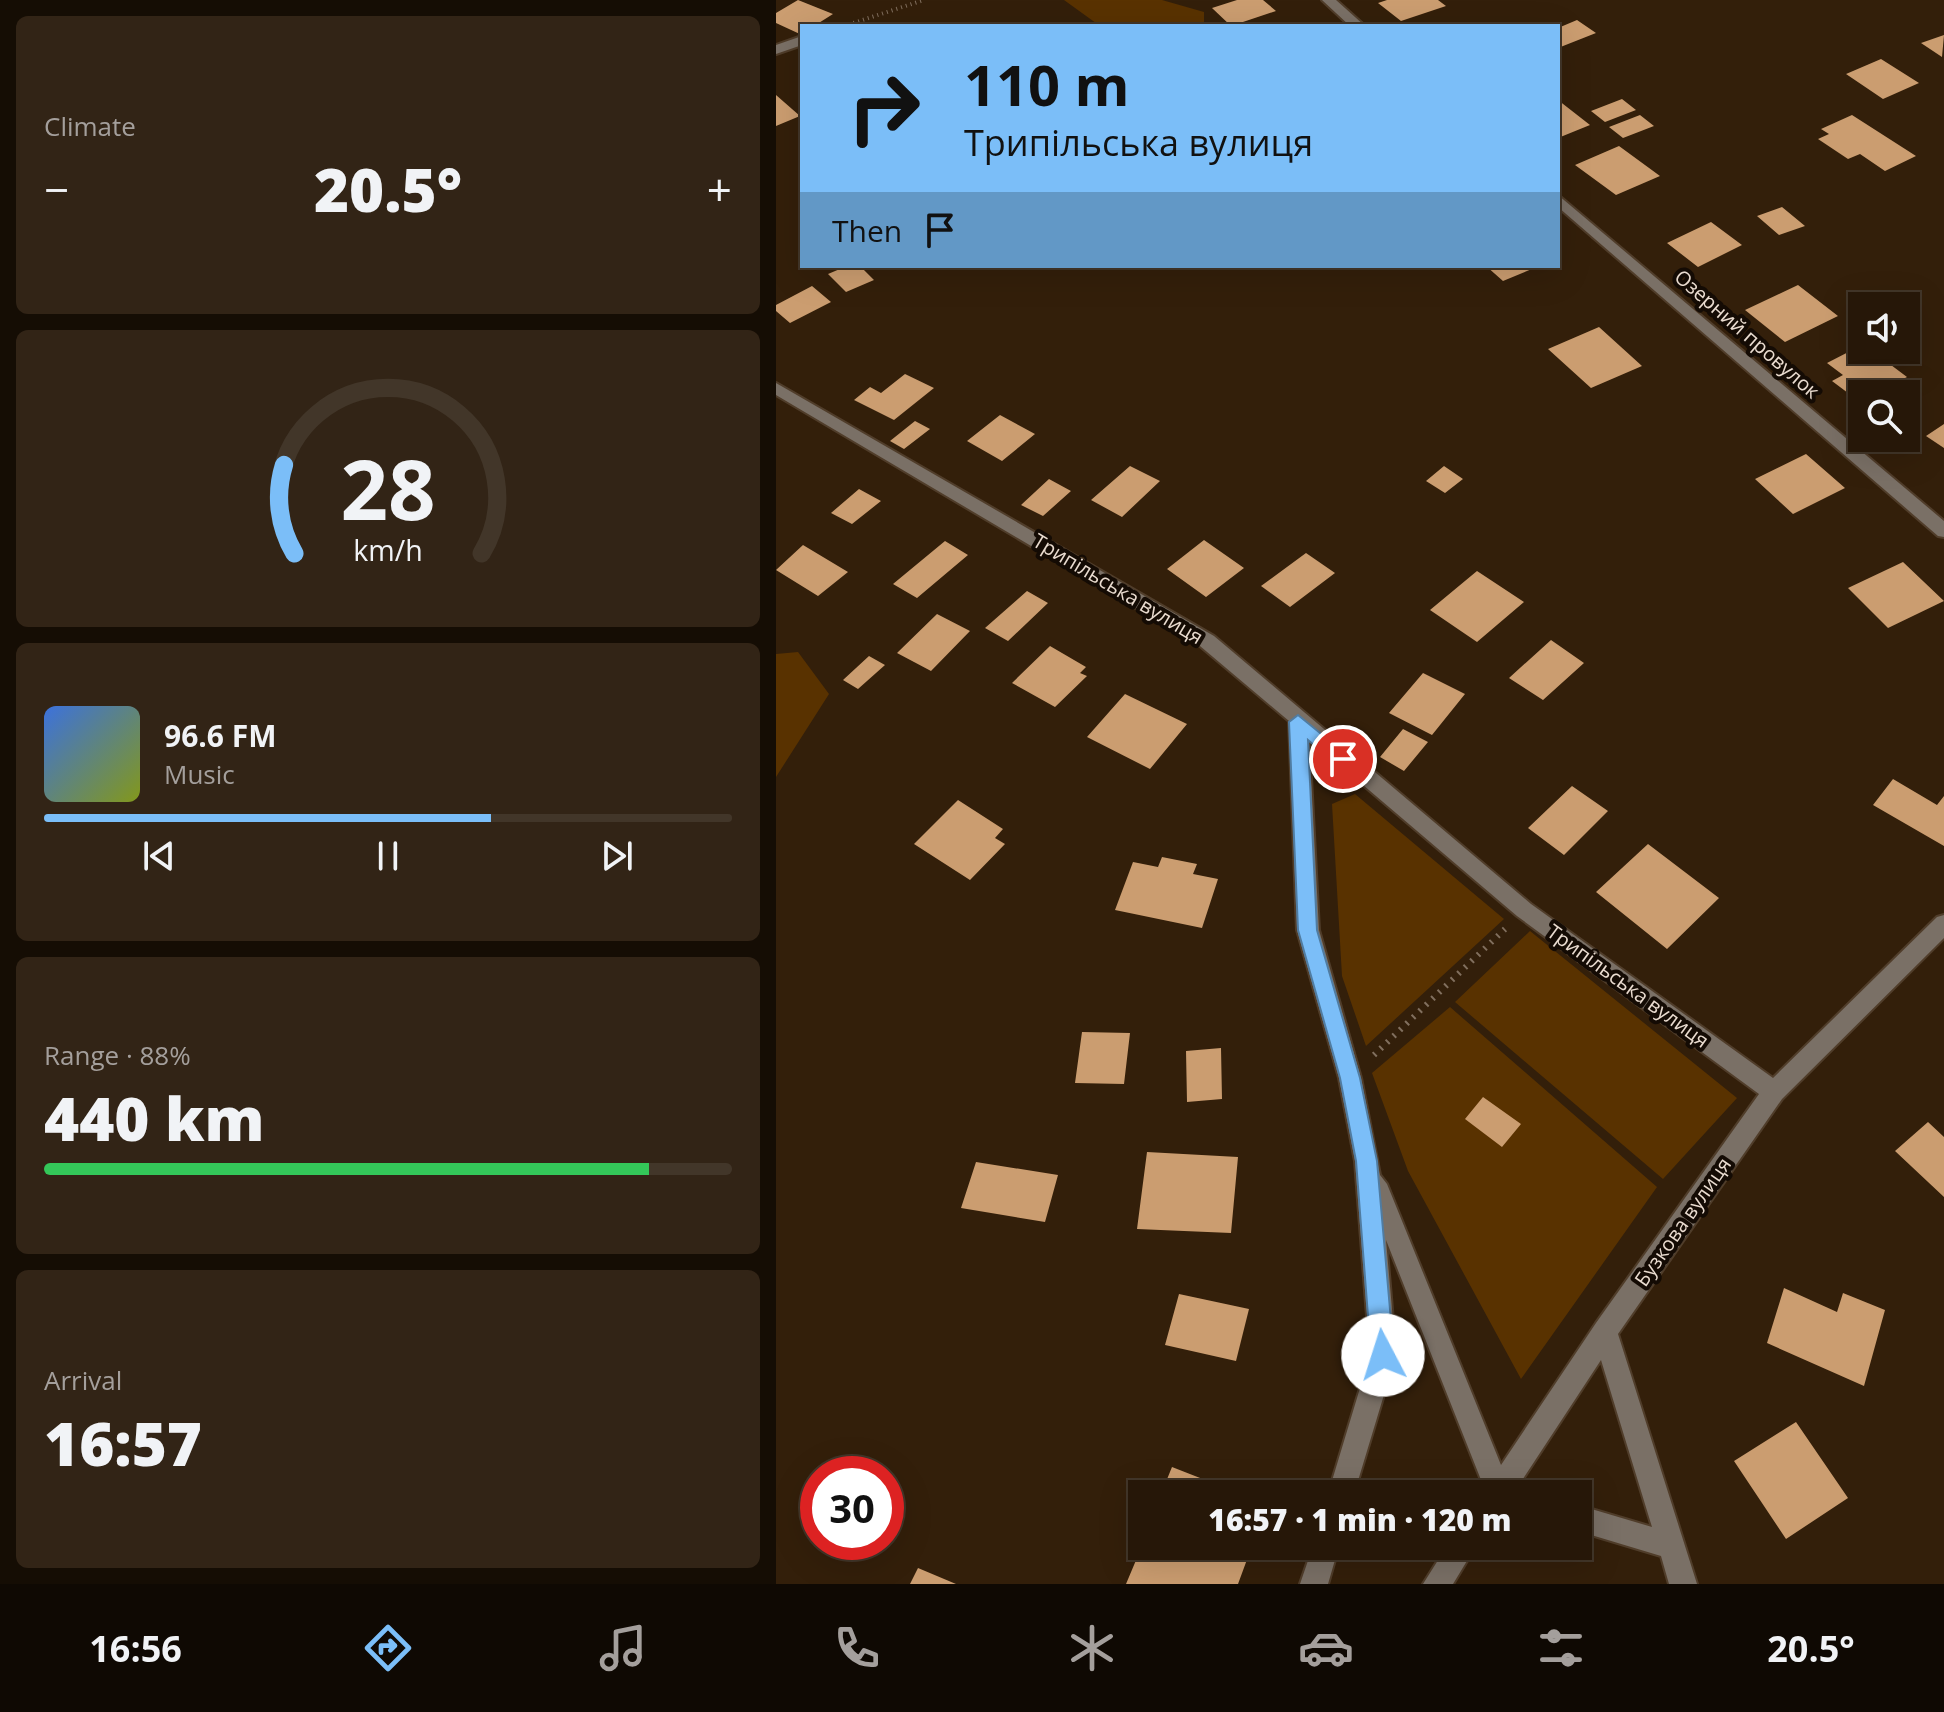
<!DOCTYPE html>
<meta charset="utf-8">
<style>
:root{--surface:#261708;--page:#322416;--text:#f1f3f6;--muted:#a49f9c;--line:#423629;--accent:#7bbef8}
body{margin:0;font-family:"Open Sans",sans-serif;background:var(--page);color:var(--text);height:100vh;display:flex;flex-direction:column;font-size:30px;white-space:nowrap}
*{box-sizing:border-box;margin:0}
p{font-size:26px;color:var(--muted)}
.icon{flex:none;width:44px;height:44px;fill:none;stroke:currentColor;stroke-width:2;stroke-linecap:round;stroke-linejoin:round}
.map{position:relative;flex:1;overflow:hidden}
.details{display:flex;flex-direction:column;gap:16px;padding:16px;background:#150d04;width:776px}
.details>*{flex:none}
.guide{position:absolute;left:24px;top:24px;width:760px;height:244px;border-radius:0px;box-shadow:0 8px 32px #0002,0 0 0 2px var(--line);background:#7bbef8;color:#111;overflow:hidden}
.controls{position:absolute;left:1072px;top:292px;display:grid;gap:16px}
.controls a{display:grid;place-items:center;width:72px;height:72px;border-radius:0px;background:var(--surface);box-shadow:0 8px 32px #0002,0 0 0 2px var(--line);font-size:40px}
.speed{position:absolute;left:24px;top:1456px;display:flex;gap:16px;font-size:40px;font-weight:700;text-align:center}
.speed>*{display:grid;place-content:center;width:104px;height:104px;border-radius:50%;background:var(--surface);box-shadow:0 8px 32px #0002,0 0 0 2px var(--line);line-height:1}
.speed .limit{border:12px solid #d22;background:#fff;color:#111}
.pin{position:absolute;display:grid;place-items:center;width:68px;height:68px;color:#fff;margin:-34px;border:4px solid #fff;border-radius:50%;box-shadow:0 2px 8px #0007}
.me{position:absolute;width:88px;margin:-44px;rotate:355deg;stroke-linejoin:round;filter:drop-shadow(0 0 6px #0008)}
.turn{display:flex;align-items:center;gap:28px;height:168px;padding:0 32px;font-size:36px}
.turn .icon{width:104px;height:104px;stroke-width:2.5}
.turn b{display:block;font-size:56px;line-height:68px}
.then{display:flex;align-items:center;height:76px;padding:0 32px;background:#0003;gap:16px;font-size:30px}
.big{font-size:60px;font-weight:800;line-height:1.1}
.details .widget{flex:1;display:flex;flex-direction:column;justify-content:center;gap:12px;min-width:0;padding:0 28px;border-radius:12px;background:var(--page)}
.details .dial{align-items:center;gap:0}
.dial svg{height:208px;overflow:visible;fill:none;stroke:var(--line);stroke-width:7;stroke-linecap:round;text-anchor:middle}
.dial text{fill:var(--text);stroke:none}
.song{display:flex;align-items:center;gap:24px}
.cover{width:96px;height:96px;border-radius:12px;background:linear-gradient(135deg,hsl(220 70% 55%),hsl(70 70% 35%))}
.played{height:8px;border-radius:4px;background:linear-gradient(90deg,var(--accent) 65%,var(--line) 65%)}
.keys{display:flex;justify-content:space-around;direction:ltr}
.heat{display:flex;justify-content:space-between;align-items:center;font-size:44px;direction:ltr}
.charge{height:12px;border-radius:6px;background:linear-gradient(90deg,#34c759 88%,var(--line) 0)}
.trip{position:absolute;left:352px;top:1480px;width:464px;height:80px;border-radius:0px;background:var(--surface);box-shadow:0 8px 32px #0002,0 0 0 2px var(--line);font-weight:800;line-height:80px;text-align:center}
.tabs{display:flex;height:128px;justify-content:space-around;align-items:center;background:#0f0903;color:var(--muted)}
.tabs .icon{width:56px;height:56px}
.tabs .current{color:var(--accent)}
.tabs b{font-size:36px;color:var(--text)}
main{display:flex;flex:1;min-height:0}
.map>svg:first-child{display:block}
</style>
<main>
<section class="details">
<div class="widget"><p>Climate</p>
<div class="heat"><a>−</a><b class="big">20.5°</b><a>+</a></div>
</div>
<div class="widget dial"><svg viewBox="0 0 100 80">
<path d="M14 69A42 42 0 1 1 86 69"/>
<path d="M14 69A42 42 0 0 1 10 35" stroke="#7bbef8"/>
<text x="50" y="56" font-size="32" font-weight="700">28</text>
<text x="50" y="72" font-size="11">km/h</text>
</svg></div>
<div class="widget">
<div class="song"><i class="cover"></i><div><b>96.6 FM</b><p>Music</p></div></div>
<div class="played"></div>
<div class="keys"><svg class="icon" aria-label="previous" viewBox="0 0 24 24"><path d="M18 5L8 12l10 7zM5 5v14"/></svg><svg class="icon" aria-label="pause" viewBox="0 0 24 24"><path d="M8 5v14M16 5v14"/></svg><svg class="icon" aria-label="next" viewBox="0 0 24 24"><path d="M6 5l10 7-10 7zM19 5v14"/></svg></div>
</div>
<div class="widget"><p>Range · 88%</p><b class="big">440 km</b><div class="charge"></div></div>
<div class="widget"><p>Arrival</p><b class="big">16:57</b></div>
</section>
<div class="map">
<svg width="1168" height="1584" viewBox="0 0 1168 1584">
<rect width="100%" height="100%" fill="#331f0a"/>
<path fill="#593200" d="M288 0H386L428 12V26H324Z
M22 652 53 694 0 777V654Z
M579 794 728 919 590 1046 566 976 556 804Z
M754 931 961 1098 887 1179 679 1002Z
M674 1007 881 1187 745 1379 632 1171 596 1073Z"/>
<path fill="#cb9d70" d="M22 0 57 14 38 26H26V35L0 23V13Z
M461 0H487L500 11 455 26 436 8Z
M611 0H662L670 6 625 21 602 3Z
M801 20 820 33 782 48V28Z
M1168 35 1166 57 1145 43Z
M1105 59 1143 83 1107 99 1070 74Z
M0 95 24 116 0 126Z
M846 99 860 110 829 122 815 111Z
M782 100 814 125 782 138Z
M864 115 878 126 847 138 833 127Z
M1076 115 1140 156 1109 171 1084 154 1072 159 1042 139 1053 134 1045 129Z
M843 146 884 176 840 195 799 165Z
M1006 207 1029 226 1003 235 981 216Z
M935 222 966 245 922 267 891 243Z
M71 266H84L98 280 70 292 52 274Z
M710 266H763L727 281Z
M1022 285 1062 316 1009 342 969 310Z
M36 286 55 302 14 323 0 311V305Z
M823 327 866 366 815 388 772 349Z
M1086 345V350H1095L1131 377 1099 394H1086L1084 402 1056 381 1067 375 1051 363Z
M129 374 158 388 118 420 78 400 94 387 105 393Z
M224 415 259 434 226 461 191 441Z
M139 421 154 429 128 449 114 441Z
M1168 424V448L1150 436Z
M1030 454 1069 488 1017 514 979 479Z
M354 466 384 481 346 517 315 500Z
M668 466 687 479 669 493 650 481Z
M273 479 295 491 267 516 245 505Z
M83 489 105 501 76 524 55 513Z
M428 540 468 568 430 597 391 569Z
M169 541 192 555 141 598 117 584Z
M27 545 72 572 42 596 0 570Z
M530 553 559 573 514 607 485 586Z
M1127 562 1168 601 1112 628 1072 588Z
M701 571 748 602 701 642 654 610Z
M251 591 272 603 232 641 209 628Z
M161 614 194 631 155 671 121 653Z
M775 640 808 663 767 700 733 678Z
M274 646 310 667 304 673 311 676 279 707 236 683Z
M93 656 109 665 82 689 67 680Z
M647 673 689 694 656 735 613 713Z
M349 694 411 724 374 769 311 737Z
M627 729 652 742 628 771 604 757Z
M1117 779 1161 805 1168 796V846L1097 805Z
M796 786 832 811 788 855 752 828Z
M182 800 227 829 219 838 229 844 194 880 138 844Z
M872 844 943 898 891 949 820 892Z
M386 857 421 864 417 874 442 879 426 928 339 910 357 862 382 867Z
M306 1032 354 1033 348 1084 299 1083Z
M445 1048 446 1099 411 1102 410 1051Z
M707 1097 745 1124 726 1147 689 1119Z
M1152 1122 1168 1137V1197L1119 1151Z
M371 1152 462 1157 455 1233 361 1229Z
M200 1162 282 1175 269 1222 185 1208Z
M1008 1288 1061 1312 1067 1293 1109 1310 1088 1386 991 1343Z
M403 1294 473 1309 460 1361 389 1345Z
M1020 1422 1072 1498 1010 1539 958 1461Z
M396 1467 465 1494H385Z
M366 1546H476L462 1584H350Z
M142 1568 180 1584H134Z"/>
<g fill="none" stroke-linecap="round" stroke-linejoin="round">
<defs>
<path id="minor" d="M546 0H560L589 26H574Z
M26 36V45L0 54V45Z
M782 195 1168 521V537L1162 536 782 207Z
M0 383 438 636 755 904 997 1078 1161 917 1168 915V938L1006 1099 842 1334 921 1584H893L885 1556 802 1531V1505L876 1527 825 1360 737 1494H708L709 1490 610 1240 620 1355 578 1494H552L594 1355 579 1161 563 1078 521 930 513 721 424 646 0 395ZM533 739 741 916 983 1094 820 1323 725 1465 611 1184 604 1175 585 1078 543 930Z
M537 1546H563L552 1584H524Z
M671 1546H700L677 1584H647Z"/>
</defs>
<use href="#minor" stroke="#503d2a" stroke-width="4"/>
<path stroke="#816f5e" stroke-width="4" stroke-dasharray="1 4" stroke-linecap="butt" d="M68 26 148 0"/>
<path stroke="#816f5e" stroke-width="6" stroke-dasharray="2 7" stroke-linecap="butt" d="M598 1055 729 929"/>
<use href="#minor" fill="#7a7066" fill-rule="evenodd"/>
</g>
<path fill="#7bbef8" stroke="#507ca1" stroke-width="2" d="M522 715 576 759 574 765H561L532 740 541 930 584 1078 601 1161 618 1355 615 1363 607 1367 599 1363 595 1355 580 1161 564 1078 522 930 513 722Z"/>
<g text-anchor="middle" stroke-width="8" stroke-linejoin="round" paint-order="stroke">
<g font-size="20" fill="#eadcd0" stroke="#140b04">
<text transform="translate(971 334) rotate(41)" y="7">Озерний провулок</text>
<text transform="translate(342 589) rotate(31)" y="7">Трипільська вулиця</text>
<text transform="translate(852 986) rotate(36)" y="7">Трипільська вулиця</text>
<text transform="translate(907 1222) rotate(-55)" y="7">Бузкова вулиця</text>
</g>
</g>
</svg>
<div class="controls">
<a><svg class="icon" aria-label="sound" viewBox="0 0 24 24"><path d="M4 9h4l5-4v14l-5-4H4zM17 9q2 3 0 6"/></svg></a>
<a><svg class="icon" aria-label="search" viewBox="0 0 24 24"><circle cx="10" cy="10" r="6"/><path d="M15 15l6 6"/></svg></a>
</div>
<div class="speed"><div class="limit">30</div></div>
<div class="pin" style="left:567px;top:759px;background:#d93025"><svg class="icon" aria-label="arrive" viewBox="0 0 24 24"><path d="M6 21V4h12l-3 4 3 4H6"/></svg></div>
<svg class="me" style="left:607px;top:1355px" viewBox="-20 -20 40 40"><circle r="19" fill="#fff"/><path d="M0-13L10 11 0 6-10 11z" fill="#7bbef8"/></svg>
<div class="trip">16:57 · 1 min · 120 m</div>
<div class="guide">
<div class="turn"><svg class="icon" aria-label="right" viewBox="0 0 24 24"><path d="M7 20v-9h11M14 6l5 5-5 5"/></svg><div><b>110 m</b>Трипільська вулиця</div></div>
<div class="then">Then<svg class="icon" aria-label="arrive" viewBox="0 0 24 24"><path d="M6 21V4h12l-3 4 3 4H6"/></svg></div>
</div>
</div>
</main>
<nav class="tabs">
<b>16:56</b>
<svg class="icon current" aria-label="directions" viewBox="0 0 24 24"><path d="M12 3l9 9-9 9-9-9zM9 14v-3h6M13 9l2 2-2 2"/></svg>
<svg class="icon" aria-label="music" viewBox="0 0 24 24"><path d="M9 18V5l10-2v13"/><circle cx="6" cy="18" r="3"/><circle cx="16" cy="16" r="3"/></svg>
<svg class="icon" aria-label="phone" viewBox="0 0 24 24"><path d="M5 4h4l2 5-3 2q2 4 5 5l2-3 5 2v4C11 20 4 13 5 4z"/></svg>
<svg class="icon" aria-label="climate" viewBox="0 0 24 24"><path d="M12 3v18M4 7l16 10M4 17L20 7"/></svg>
<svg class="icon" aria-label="car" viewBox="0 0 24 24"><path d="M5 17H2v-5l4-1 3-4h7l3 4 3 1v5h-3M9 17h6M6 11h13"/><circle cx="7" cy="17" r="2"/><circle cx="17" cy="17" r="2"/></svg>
<svg class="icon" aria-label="filters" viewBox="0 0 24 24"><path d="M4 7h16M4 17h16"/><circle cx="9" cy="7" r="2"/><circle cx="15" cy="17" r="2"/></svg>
<b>20.5°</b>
</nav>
